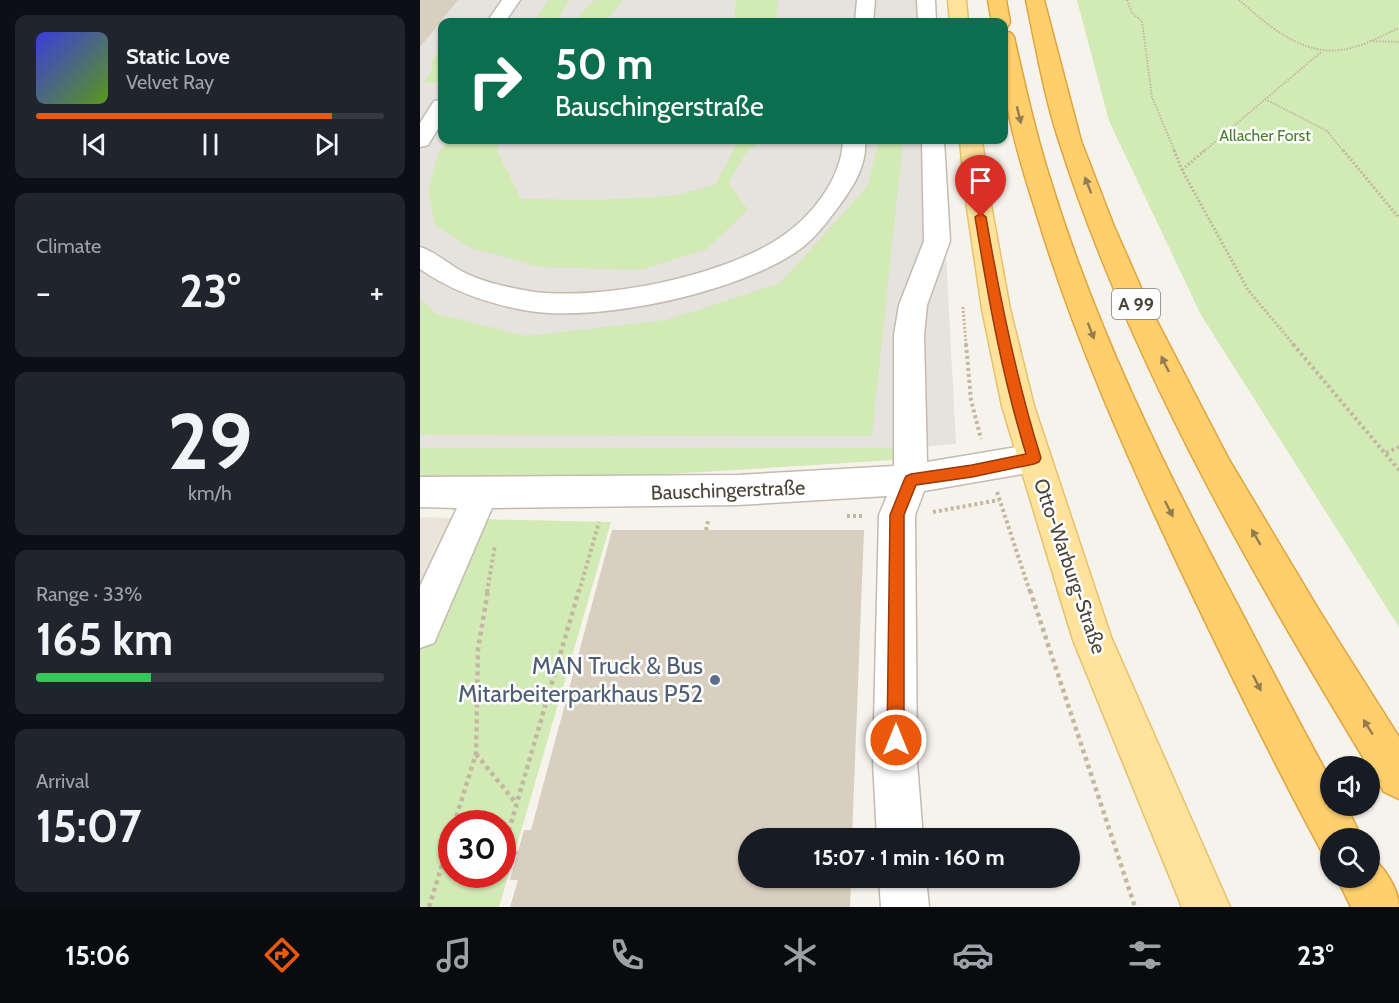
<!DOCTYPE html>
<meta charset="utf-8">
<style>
:root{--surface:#171b24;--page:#20242c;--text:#f1f3f6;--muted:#9ea1a6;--line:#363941;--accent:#ea580c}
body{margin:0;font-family:Cabin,sans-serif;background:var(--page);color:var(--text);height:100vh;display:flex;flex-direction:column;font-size:22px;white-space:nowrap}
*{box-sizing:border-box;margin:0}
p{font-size:20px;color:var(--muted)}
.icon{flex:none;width:33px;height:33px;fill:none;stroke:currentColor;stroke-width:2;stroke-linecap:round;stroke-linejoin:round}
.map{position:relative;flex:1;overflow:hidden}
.details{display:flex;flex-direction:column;gap:15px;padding:15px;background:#0d0f14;width:420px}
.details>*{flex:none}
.top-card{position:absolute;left:18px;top:18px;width:570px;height:126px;border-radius:12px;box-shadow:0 2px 4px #0004;background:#0b6e4f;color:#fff;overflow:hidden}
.fabs{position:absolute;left:900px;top:756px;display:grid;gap:12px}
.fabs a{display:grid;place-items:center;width:60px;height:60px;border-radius:50%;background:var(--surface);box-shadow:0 2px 4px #0004;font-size:30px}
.speed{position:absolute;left:18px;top:810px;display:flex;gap:12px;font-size:30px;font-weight:700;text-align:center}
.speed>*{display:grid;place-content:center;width:78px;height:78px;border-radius:50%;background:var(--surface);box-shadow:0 2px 4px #0004;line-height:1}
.speed .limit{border:9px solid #d22;background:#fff;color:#111}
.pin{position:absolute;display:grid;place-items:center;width:51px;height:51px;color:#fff;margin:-62px -26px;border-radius:50% 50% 50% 0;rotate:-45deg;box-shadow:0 0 6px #0007}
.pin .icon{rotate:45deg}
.me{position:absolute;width:66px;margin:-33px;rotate:0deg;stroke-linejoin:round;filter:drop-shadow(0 0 4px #0008)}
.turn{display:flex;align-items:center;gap:21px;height:126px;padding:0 18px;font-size:27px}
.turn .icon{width:78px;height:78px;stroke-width:2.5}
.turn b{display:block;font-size:42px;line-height:51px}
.big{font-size:45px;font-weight:800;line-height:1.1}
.details .card{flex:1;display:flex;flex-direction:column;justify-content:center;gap:9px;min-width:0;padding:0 21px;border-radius:12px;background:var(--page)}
.details .dial{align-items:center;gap:0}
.dial b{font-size:78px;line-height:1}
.song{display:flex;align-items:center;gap:18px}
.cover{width:72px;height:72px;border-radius:9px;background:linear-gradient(135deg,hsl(240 70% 55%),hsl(90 70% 35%))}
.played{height:6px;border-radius:3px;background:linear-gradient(90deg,var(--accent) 85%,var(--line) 85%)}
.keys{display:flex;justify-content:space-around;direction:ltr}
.heat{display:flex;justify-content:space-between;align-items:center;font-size:33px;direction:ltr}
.charge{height:9px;border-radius:4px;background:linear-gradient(90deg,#34c759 33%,var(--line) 0)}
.trip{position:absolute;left:318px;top:828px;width:342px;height:60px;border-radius:30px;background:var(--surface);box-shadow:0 2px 4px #0004;font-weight:800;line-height:60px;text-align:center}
.dock{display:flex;height:96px;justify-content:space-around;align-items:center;background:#090b0e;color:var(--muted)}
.dock .icon{width:42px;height:42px}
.dock .active{color:var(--accent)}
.dock b{font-size:27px;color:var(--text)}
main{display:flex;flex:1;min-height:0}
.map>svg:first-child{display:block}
</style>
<main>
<section class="details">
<div class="card">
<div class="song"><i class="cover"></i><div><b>Static Love</b><p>Velvet Ray</p></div></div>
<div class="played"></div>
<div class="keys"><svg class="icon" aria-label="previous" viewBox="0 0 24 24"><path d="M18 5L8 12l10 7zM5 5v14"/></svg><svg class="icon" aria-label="pause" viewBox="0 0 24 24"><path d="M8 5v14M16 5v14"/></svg><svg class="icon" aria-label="next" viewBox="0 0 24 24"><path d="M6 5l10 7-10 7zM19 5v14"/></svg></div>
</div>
<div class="card"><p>Climate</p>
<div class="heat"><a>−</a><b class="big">23°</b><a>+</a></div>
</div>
<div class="card dial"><b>29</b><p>km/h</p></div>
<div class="card"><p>Range · 33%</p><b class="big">165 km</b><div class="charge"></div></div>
<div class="card"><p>Arrival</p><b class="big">15:07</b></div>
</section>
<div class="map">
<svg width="979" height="907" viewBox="0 0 979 907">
<rect width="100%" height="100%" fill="#f6f3ec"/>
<path fill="#eae5da" d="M0 517 57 519 0 661Z"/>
<path fill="#e6e2dd" d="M0 0H513L514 22H22V140H520L536 444 476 449 0 448Z"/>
<path fill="#d2eab5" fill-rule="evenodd" d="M128 0H150L136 22H114Z
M176 0H203L185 22H154L169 4Z
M316 0H358L356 22H314Z
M657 0H979V627L781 315 689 121Z
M22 48V74L18 83 4 82 12 71 11 61Z
M30 140H78L77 151 101 199 178 200 252 196 295 185 319 140H342L325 154 309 183 328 210 287 249 221 270 120 267 49 247 15 225 8 191 18 153Z
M459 140H483L452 436 0 435V298L15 313 106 336 246 320 360 283 447 187Z
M0 448H463L476 449 475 459 471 460C314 470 157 482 0 478Z
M57 519 191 522 79 907H0V648ZM32 824H82V874H32Z"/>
<path fill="#d8cfc1" d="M0 0H38L0 47Z
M192 530H444L432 838H328V878H431L430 907H90L98 880H90L104 830H111Z"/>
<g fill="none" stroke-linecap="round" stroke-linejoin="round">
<defs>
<path id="minor" d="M82 0H100L85 22H67Z
M437 0H455L453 22H435Z
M497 0H515L516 22H498Z
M22 100V122L8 145 0 147V123L14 101Z
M423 140H445C447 165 434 186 419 206 407 222 394 240 376 252 315 293 182 322 109 311 69 304 33 292 0 269V247C16 252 28 264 43 272 63 282 86 287 108 291 177 302 300 277 358 239 390 219 422 179 423 140Z
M502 140H524L530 241 507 305 504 335 507 462 614 444 626 448 631 458 626 468 614 472 504 491 495 515 497 762 503 838H457L453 762 459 515 467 496 318 505 72 508 14 643 0 648V586L37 508 0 507V477L318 475 474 466V335L479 305 504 241Z
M459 878H506L509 907H461Z"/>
<path id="major" d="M528 0H546L548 22H530Z
M540 140H562L569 194 590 309 614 406 691 637 810 907H762L653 640 582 406 562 309 545 194Z"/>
<path id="highway" d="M568 0H586L590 22 588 26 584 27V22H572Z
M606 0H624L661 141 693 224 729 306 808 458 900 612 979 737V799L964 792C840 587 713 373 639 141 624 95 616 47 606 0Z
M584 31 591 33 594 37C605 86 616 135 631 182 676 329 744 467 816 602 847 661 878 721 910 779V806H926L942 838H910V857L903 854 887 824C843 741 802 657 762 573 706 455 654 337 616 212 598 155 577 91 584 31Z
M950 858C964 864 979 891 979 907H931L917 878H950Z"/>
</defs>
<use href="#minor" stroke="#c2bbae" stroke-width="3"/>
<use href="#major" stroke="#e6c16a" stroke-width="3"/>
<use href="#highway" stroke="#e0a43c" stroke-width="3"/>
<path stroke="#c4b79f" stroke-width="2" stroke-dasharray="1.5 1.5" stroke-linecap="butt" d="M707 0 712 13 722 21 732 97 755 152
M819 0C850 27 886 60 931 48 948 44 963 35 979 28
M950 41 979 42
M845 99 907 131 924 152
M783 152 901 52"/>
<path stroke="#c4b79f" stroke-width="3" stroke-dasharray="2 2" stroke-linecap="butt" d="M754 150 762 170 828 290 874 345
M923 150 979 218
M762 170 785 150
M543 307 546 345"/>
<path stroke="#c4b79f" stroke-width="4" stroke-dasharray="3 3" stroke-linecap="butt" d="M546 344 551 400 561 439
M873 344 979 470
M966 453 979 447
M577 492 610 592
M513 512 579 500
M427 516H443
M286 530 288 521
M67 592 75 545
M159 592 179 522"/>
<path stroke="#c4b79f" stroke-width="4.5" stroke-dasharray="4 4" stroke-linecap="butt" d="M610 590 715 907
M56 754 96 803
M34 824 56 754 58 649 68 590
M97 854 84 847 159 590
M9 907 32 833"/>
<use href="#minor" fill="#fff" fill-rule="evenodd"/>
<use href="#major" fill="#ffe39c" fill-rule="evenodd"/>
<use href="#highway" fill="#ffcf6e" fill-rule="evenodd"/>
</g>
<defs><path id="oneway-solid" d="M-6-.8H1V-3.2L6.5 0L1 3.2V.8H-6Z" transform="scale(1.5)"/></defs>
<g fill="#937c4e">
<use href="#oneway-solid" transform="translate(599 115) rotate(76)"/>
<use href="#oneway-solid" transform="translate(668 185) rotate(-111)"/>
<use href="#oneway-solid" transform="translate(671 331) rotate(69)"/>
<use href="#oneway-solid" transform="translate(745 364) rotate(-116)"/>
<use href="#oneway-solid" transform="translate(749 509) rotate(63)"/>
<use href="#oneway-solid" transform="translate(836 537) rotate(-120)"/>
<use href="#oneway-solid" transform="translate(837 683) rotate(63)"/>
<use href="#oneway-solid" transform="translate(948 727) rotate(-122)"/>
</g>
<path fill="#ea580c" stroke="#983908" stroke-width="1.5" d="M561 213 566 217C580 299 596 379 621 458L619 462 614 464 552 477 496 485 484 515V740L482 746 476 748 469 746 467 740 470 515 484 480 486 476 491 474 552 465 606 454C582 376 568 297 555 217Z"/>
<circle fill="#5c6f8a" stroke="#fff" stroke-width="2" cx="295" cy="680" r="6"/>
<g text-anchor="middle" stroke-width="5" stroke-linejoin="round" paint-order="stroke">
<g font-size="16" fill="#4a7f2a" stroke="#fff">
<text x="845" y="141">Allacher Forst</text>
</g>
<rect fill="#fff" stroke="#817c74" stroke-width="1.5" x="692" y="289" width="48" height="30" rx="4.5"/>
<g font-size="18" font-weight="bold" fill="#4b4439">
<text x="716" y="310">A 99</text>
</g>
<g font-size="20" fill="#4b4439" stroke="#fff">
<text transform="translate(308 490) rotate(-2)" y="7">Bauschingerstraße</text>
<text transform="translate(650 566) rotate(71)" y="7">Otto-Warburg-Straße</text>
</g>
<g font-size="24" fill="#4e5e75" stroke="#fff" text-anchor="end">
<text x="283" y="674">MAN Truck &amp; Bus<tspan x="283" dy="28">Mitarbeiterparkhaus P52</tspan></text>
</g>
</g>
</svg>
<div class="fabs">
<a><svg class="icon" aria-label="sound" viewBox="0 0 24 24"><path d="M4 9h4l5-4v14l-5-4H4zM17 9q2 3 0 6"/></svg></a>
<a><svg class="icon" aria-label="search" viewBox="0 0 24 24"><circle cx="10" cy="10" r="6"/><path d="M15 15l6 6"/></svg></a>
</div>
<div class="speed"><div class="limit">30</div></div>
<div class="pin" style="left:561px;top:217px;background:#d93025"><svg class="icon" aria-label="arrive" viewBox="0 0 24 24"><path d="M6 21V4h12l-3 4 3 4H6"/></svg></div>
<svg class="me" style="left:476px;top:740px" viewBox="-20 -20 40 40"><circle r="17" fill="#ea580c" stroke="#fff" stroke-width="3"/><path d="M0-11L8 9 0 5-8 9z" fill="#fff"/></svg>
<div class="trip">15:07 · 1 min · 160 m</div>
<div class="top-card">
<div class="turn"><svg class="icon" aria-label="right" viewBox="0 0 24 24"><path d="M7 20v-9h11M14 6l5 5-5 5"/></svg><div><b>50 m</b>Bauschingerstraße</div></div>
</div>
</div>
</main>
<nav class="dock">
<b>15:06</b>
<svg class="icon active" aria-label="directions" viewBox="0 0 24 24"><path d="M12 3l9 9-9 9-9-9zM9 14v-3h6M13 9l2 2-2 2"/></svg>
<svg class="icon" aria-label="music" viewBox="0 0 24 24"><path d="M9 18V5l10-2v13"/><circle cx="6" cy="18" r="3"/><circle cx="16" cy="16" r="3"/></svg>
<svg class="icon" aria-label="phone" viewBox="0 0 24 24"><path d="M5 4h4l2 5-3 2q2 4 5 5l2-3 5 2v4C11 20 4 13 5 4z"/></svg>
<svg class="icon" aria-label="climate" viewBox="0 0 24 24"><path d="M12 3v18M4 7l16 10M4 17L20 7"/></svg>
<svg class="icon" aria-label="car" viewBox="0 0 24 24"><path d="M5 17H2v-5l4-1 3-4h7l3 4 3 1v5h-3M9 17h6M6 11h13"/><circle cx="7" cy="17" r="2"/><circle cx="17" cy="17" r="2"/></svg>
<svg class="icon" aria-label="filters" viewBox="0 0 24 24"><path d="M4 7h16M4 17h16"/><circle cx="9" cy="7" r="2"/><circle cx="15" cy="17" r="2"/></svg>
<b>23°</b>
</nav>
